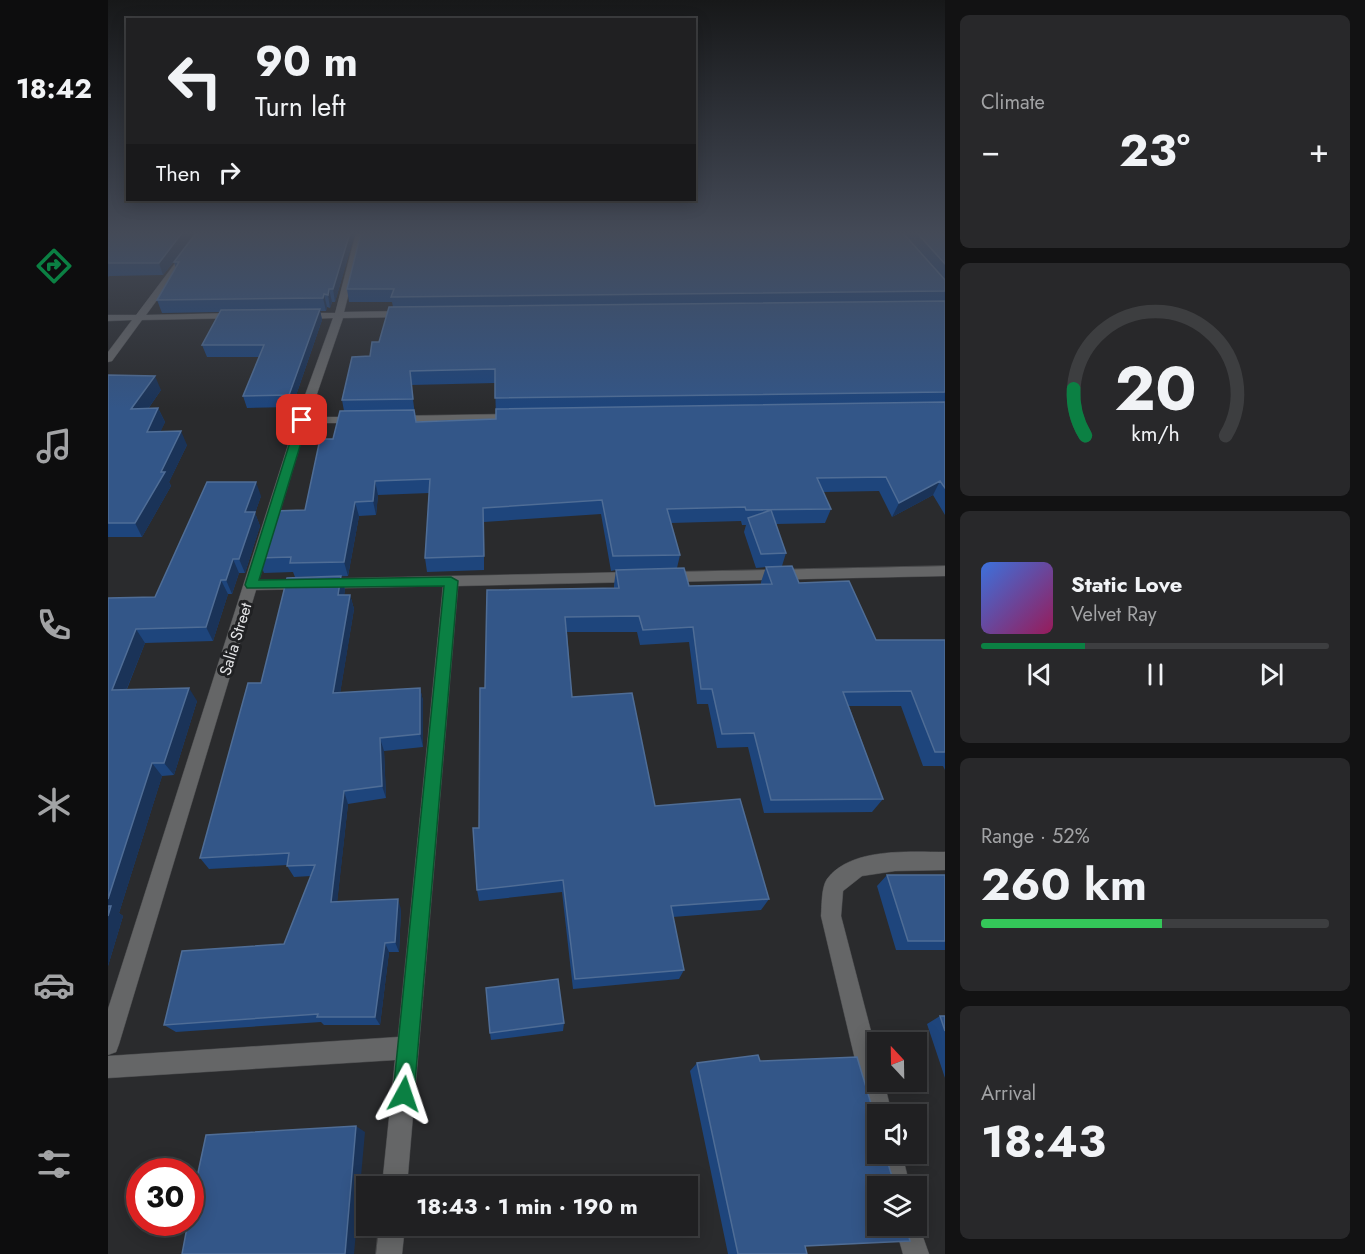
<!DOCTYPE html>
<meta charset="utf-8">
<style>
:root{--surface:#202022;--page:#28282a;--text:#f1f3f6;--muted:#a2a3a5;--line:#3d3e40;--accent:#0b8043}
body{margin:0;font-family:Jost,sans-serif;background:var(--page);color:var(--text);height:100vh;display:flex;flex-direction:column;font-size:22px;white-space:nowrap}
*{box-sizing:border-box;margin:0}
p{font-size:20px;color:var(--muted)}
.icon{flex:none;width:33px;height:33px;fill:none;stroke:currentColor;stroke-width:2;stroke-linecap:round;stroke-linejoin:round}
.map{position:relative;flex:1;overflow:hidden}
.side{display:flex;flex-direction:column;gap:15px;padding:15px;background:#121213;width:420px}
.side>*{flex:none}
.top-card{position:absolute;left:18px;top:18px;width:570px;height:183px;border-radius:0px;box-shadow:0 3px 15px #0003,0 0 0 2px var(--line);background:#202022;color:var(--text);overflow:hidden}
.needle{width:39px;rotate:338deg}
.controls{position:absolute;left:759px;top:1032px;display:grid;gap:12px}
.controls a{display:grid;place-items:center;width:60px;height:60px;border-radius:0px;background:var(--surface);box-shadow:0 3px 15px #0003,0 0 0 2px var(--line);font-size:30px}
.speed{position:absolute;left:18px;top:1158px;display:flex;gap:12px;font-size:30px;font-weight:700;text-align:center}
.speed>*{display:grid;place-content:center;width:78px;height:78px;border-radius:50%;background:var(--surface);box-shadow:0 3px 15px #0003,0 0 0 2px var(--line);line-height:1}
.speed .limit{border:9px solid #d22;background:#fff;color:#111}
.pin{position:absolute;display:grid;place-items:center;width:51px;height:51px;color:#fff;margin:-26px;border-radius:12px;box-shadow:0 3px 9px #0006}
.me{position:absolute;width:66px;margin:-33px;rotate:5deg;stroke-linejoin:round;filter:drop-shadow(0 0 4px #0008)}
.turn{display:flex;align-items:center;gap:21px;height:126px;padding:0 30px;font-size:27px}
.turn .icon{width:78px;height:78px;stroke-width:2.5}
.turn b{display:block;font-size:42px;line-height:51px}
.then{display:flex;align-items:center;height:57px;padding:0 30px;background:#0003;gap:12px;font-size:22px}
.big{font-size:45px;font-weight:700;line-height:1.1}
.side .card{flex:1;display:flex;flex-direction:column;justify-content:center;gap:9px;min-width:0;padding:0 21px;border-radius:9px;background:var(--page)}
.side .dial{align-items:center;gap:0}
.dial svg{height:156px;overflow:visible;fill:none;stroke:var(--line);stroke-width:7;stroke-linecap:round;text-anchor:middle}
.dial text{fill:var(--text);stroke:none}
.song{display:flex;align-items:center;gap:18px}
.cover{width:72px;height:72px;border-radius:9px;background:linear-gradient(135deg,hsl(220 70% 55%),hsl(330 70% 35%))}
.played{height:6px;border-radius:3px;background:linear-gradient(90deg,var(--accent) 30%,var(--line) 30%)}
.keys{display:flex;justify-content:space-around;direction:ltr}
.heat{display:flex;justify-content:space-between;align-items:center;font-size:33px;direction:ltr}
.charge{height:9px;border-radius:4px;background:linear-gradient(90deg,#34c759 52%,var(--line) 0)}
.trip{position:absolute;left:248px;top:1176px;width:342px;height:60px;border-radius:0px;background:var(--surface);box-shadow:0 3px 15px #0003,0 0 0 2px var(--line);font-weight:700;line-height:60px;text-align:center}
main{display:flex;flex:1;min-height:0}
.tab-bar{display:flex;flex-direction:column;width:108px;justify-content:space-around;align-items:center;background:#0d0d0e;color:var(--muted)}
.tab-bar .icon{width:42px;height:42px}
.tab-bar .on{color:var(--accent)}
.tab-bar b{font-size:27px;color:var(--text)}
.map>svg:first-child{display:block}
</style>
<main>
<nav class="tab-bar">
<b>18:42</b>
<svg class="icon on" aria-label="directions" viewBox="0 0 24 24"><path d="M12 3l9 9-9 9-9-9zM9 14v-3h6M13 9l2 2-2 2"/></svg>
<svg class="icon" aria-label="music" viewBox="0 0 24 24"><path d="M9 18V5l10-2v13"/><circle cx="6" cy="18" r="3"/><circle cx="16" cy="16" r="3"/></svg>
<svg class="icon" aria-label="phone" viewBox="0 0 24 24"><path d="M5 4h4l2 5-3 2q2 4 5 5l2-3 5 2v4C11 20 4 13 5 4z"/></svg>
<svg class="icon" aria-label="climate" viewBox="0 0 24 24"><path d="M12 3v18M4 7l16 10M4 17L20 7"/></svg>
<svg class="icon" aria-label="car" viewBox="0 0 24 24"><path d="M5 17H2v-5l4-1 3-4h7l3 4 3 1v5h-3M9 17h6M6 11h13"/><circle cx="7" cy="17" r="2"/><circle cx="17" cy="17" r="2"/></svg>
<svg class="icon" aria-label="filters" viewBox="0 0 24 24"><path d="M4 7h16M4 17h16"/><circle cx="9" cy="7" r="2"/><circle cx="15" cy="17" r="2"/></svg>
</nav>
<div class="map">
<svg width="837" height="1254" viewBox="0 0 837 1254">
<rect width="100%" height="100%" fill="#2a2b2d"/>
<g fill="none" stroke-linecap="round" stroke-linejoin="round">
<defs>
<path id="street" d="M90 233H98L38 315 129 313 134 316 132 318 34 320 4 361 0 362V352L24 320 0 321V315H28Z
M248 233H256L236 312 297 311 302 314 297 317 235 318 201 417H248L254 420 248 423H199L151 580 527 572 534 577 527 582 350 586 299 1186H274L287 1060 0 1078V1056L290 1037 335 586 148 590 11 1044 8 1052 0 1055V1009L188 420 225 318 195 319 190 316 195 313H227Z
M407 414 411 415V419L287 422 281 419 287 416Z
M837 566V576L557 582 550 577 557 572Z
M837 852V870L787 871 754 876 735 891 733 916 770 1058V1082H776L784 1114H770V1125L764 1122 760 1114 713 916C714 906 713 888 719 879 743 847 801 852 837 852Z
M770 1154H794L802 1186H778Z
M808 1217 821 1254H795L787 1226H808Z
M271 1226H297L294 1254H268Z"/>
</defs>
<use href="#street" stroke="#48494b" stroke-width="1"/>
<use href="#street" fill="#656667" fill-rule="evenodd"/>
</g>
<path fill="#1e457c" fill-rule="evenodd" d="M0 233H247L227 302H224L222 308 219 307 218 311H212L214 320 184 407 139 408 135 396 151 357H99L94 345 112 312 54 313 49 300 68 269 66 262 79 245 55 275 1 276 0 277Z
M253 233H837V515L825 495 784 517 771 491 715 492 723 509 717 523 668 524 678 553 674 566 691 583 768 640H837V770L835 766H815L793 706H741L775 799 764 812 656 813 640 747 609 748 600 704H589L581 642 532 645 529 632H459L464 697 547 806 661 899 653 910 565 917 576 970 571 979 465 989 454 892 371 901 369 890 377 688 379 590 506 588V585L508 570 503 571 493 514 376 522V570L319 572 317 558 321 493 270 495 268 515 251 516 240 576 187 577 185 572 156 573 150 558 197 510 236 411 234 400 271 342 285 307 284 302H241L239 289ZM387 383 388 419 308 422 303 385ZM633 521 634 525H638L636 532 648 568 658 567 653 582V584L581 586 569 568 572 555 563 523Z
M0 375 53 390 40 409 50 408 57 422 52 432 79 445 61 482 63 486 34 537H0Z
M153 496 147 513 152 526 137 573H131L124 594H120L105 641 37 643 19 689 89 701 66 775 54 776 11 913 15 916 0 966V598L47 597Z
M233 576 237 590 236 595H242L246 609 232 693 312 688 315 701V747L276 751 278 798 240 804 229 902 293 909 291 952H281L272 1025H216L213 1022 68 1032 56 1025 176 944 203 876 186 877 179 866V865L101 869 92 858 153 683Z
M779 875H837V950H788L769 886Z
M832 1016H837V1078L819 1024Z
M456 1023 455 1031 383 1040 382 1033Z
M589 1063 697 1246 699 1254H620L582 1071Z"/>
<path fill="#1a3358" d="M74 233H88L55 275 51 263Z
M242 233H247L227 302 225 289Z
M221 289 224 302 222 308 220 295Z
M216 294 219 307 218 311 215 298Z
M212 309 214 320 184 407 181 395Z
M47 376 53 390 30 423 23 409Z
M50 408 57 422 46 446 39 432Z
M73 431 79 445 61 482 63 486 34 537 27 523Z
M267 481 270 495 268 515 265 501Z
M832 481 825 495 784 517 791 503Z
M148 482 153 496 147 513 152 526 137 573 131 559 137 512Z
M247 502 251 516 240 576 236 562Z
M125 559 131 573 124 594 118 580Z
M233 576 237 590 234 609 230 595Z
M113 580 120 594 105 641 98 627Z
M242 595 246 609 230 706 225 693Z
M28 629 37 643 13 703 4 690Z
M81 688 89 701 66 775 56 763Z
M312 688 315 701V747L312 734Z
M272 738 276 751 278 798 274 786Z
M44 763 54 776 11 913 15 916 0 966V899Z
M236 791 240 804 228 913 223 902Z
M290 899 293 909 291 952 287 942Z
M277 943 281 952 272 1025 267 1017Z
M248 1126 257 1132 246 1254H237Z"/>
<path fill="#335688" stroke="#4f6d96" stroke-width="1.5" d="M0 233H74L51 263H0Z
M88 233H242L225 289H221L220 295 216 294 215 298 49 300 71 262H66Z
M253 233H795L837 280V291L283 297 286 289H239Z
M809 233H837V264Z
M837 301V392L387 398V369L302 371 305 399 234 400 244 357 262 356 264 342H271L281 307Z
M212 309 181 395 135 396 156 345H94L113 310Z
M0 375 47 376 23 409 50 408 39 432 73 431 53 472H57L27 523H0Z
M837 402V488L832 481 791 503 778 477 709 478 723 509 638 510 637 507 559 509 572 555 505 556 494 500 375 508 376 556 317 558 322 479 267 481 265 501 247 502 236 562 182 563 183 557 150 558 165 511 197 510 212 439H225L232 411 306 410 308 422 388 419V409Z
M99 482H148L137 512H147L131 559H125L118 580H113L98 627 28 629 4 690 81 688 56 763H44L0 899V598L47 597Z
M663 510 678 553 653 554 640 518Z
M684 566 691 583 741 581 768 640H837V752H827L803 691 735 692 775 799 663 800 646 733 614 734 604 689H593L585 627 535 630 531 616 457 617 464 697 524 693 547 806 632 799 661 899 563 906 576 970 467 979 455 880 369 890 365 828H371L372 688H377L379 590 511 588 508 570 576 568 581 586 664 584 658 567Z
M233 576 230 595H242L225 693 312 688V734L272 738 274 786 236 791 223 902 290 899 287 942 277 943 267 1017H209L210 1014 56 1025 74 951 176 944 207 865 179 866 181 853 92 858 140 683H153L179 578Z
M779 875H837V941H800Z
M0 906H3L0 916Z
M450 979 456 1023 382 1033 378 988Z
M832 1016H837V1031Z
M650 1055 652 1061 749 1057 770 1127V1154H777L787 1186H770V1226H798L802 1241 697 1246 699 1254H630L589 1063Z
M248 1126 237 1254H74L80 1222H82V1210L98 1135Z"/>
<linearGradient id="sky" x2="0" y2="1"><stop stop-color="#171819"/><stop offset="0.57" stop-color="#444a57"/><stop offset="1" stop-color="#444a57" stop-opacity="0"/></linearGradient>
<rect width="837" height="409" fill="url(#sky)"/>
<path fill="#0b8043" stroke="#07532c" stroke-width="1.5" d="M194 417 200 420 151 580 343 577 350 581 306 1094 303 1102 296 1105 288 1102 285 1094 336 586 139 588 137 585 189 420Z"/>
<g text-anchor="middle" stroke-width="6" stroke-linejoin="round" paint-order="stroke">
<g font-size="16" fill="#e4e5e7" stroke="#202123">
<text transform="translate(127 639) rotate(-73)" y="6">Salia Street</text>
</g>
</g>
</svg>
<div class="controls">
<a><svg class="needle" viewBox="-14 -14 28 28"><path d="M0-13l5 13h-10z" fill="#e53935"/><path d="M0 13l5-13h-10z" fill="#a2a3a5"/></svg></a>
<a><svg class="icon" aria-label="sound" viewBox="0 0 24 24"><path d="M4 9h4l5-4v14l-5-4H4zM17 9q2 3 0 6"/></svg></a>
<a><svg class="icon" aria-label="layers" viewBox="0 0 24 24"><path d="M12 4l9 5-9 5-9-5zM3 14l9 5 9-5"/></svg></a>
</div>
<div class="speed"><div class="limit">30</div></div>
<div class="pin" style="left:194px;top:420px;background:#d93025"><svg class="icon" aria-label="arrive" viewBox="0 0 24 24"><path d="M6 21V4h12l-3 4 3 4H6"/></svg></div>
<svg class="me" style="left:296px;top:1094px" viewBox="-20 -20 40 40"><path d="M0-17L14 15 0 8-14 15z" fill="#0b8043" stroke="#fff" stroke-width="4"/></svg>
<div class="trip">18:43 · 1 min · 190 m</div>
<div class="top-card">
<div class="turn"><svg class="icon" aria-label="left" viewBox="0 0 24 24"><path d="M17 20v-9H6M10 6l-5 5 5 5"/></svg><div><b>90 m</b>Turn left</div></div>
<div class="then">Then<svg class="icon" aria-label="right" viewBox="0 0 24 24"><path d="M7 20v-9h11M14 6l5 5-5 5"/></svg></div>
</div>
</div>
<section class="side">
<div class="card"><p>Climate</p>
<div class="heat"><a>−</a><b class="big">23°</b><a>+</a></div>
</div>
<div class="card dial"><svg viewBox="0 0 100 80">
<path d="M14 69A42 42 0 1 1 86 69"/>
<path d="M14 69A42 42 0 0 1 8 45" stroke="#0b8043"/>
<text x="50" y="56" font-size="32" font-weight="700">20</text>
<text x="50" y="72" font-size="11">km/h</text>
</svg></div>
<div class="card">
<div class="song"><i class="cover"></i><div><b>Static Love</b><p>Velvet Ray</p></div></div>
<div class="played"></div>
<div class="keys"><svg class="icon" aria-label="previous" viewBox="0 0 24 24"><path d="M18 5L8 12l10 7zM5 5v14"/></svg><svg class="icon" aria-label="pause" viewBox="0 0 24 24"><path d="M8 5v14M16 5v14"/></svg><svg class="icon" aria-label="next" viewBox="0 0 24 24"><path d="M6 5l10 7-10 7zM19 5v14"/></svg></div>
</div>
<div class="card"><p>Range · 52%</p><b class="big">260 km</b><div class="charge"></div></div>
<div class="card"><p>Arrival</p><b class="big">18:43</b></div>
</section>
</main>
